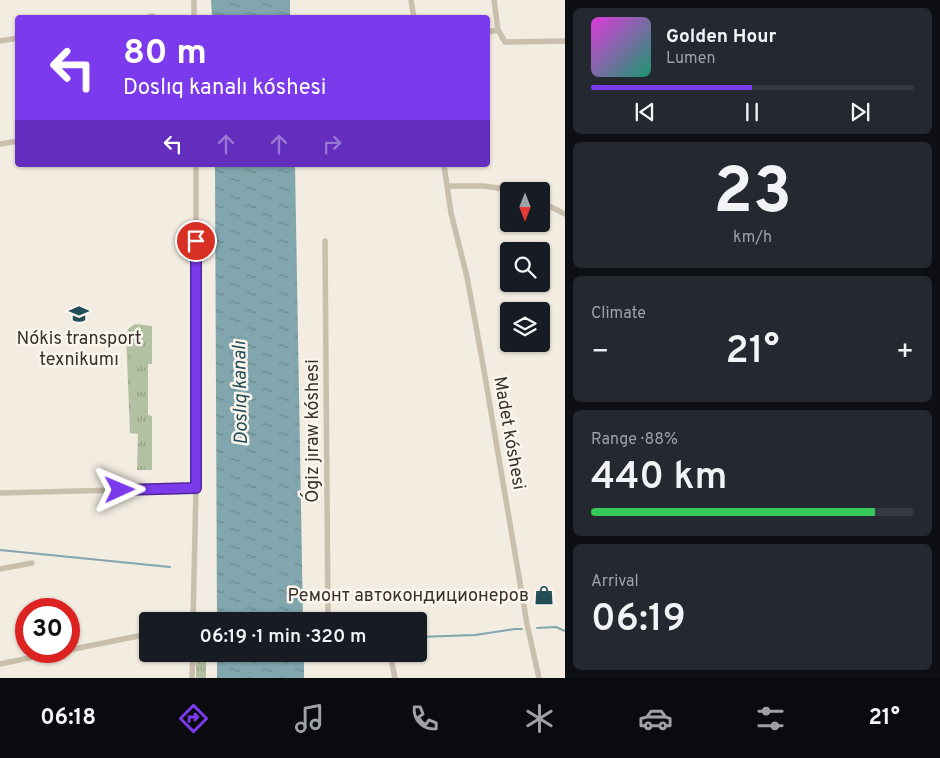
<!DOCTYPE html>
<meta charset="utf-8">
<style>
:root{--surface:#171b24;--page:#242831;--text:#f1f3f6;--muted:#9ea1a6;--line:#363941;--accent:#7c3aed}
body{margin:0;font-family:Overpass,sans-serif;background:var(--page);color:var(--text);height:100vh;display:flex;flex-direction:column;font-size:19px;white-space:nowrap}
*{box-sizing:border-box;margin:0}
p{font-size:16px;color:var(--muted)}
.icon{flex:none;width:28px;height:28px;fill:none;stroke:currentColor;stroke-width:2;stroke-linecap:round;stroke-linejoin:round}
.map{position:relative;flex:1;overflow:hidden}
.sheet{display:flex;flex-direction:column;gap:8px;padding:8px;background:#0d0f14;width:375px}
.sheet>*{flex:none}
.hud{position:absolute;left:15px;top:15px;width:475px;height:152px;border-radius:5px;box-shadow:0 1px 4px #0004;background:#7c3aed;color:#fff;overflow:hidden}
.needle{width:32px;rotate:180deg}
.buttons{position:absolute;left:500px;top:182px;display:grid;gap:10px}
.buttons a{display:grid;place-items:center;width:50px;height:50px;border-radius:5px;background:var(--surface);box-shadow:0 1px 4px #0004;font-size:25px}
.speed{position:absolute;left:15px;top:598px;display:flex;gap:10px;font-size:25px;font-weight:700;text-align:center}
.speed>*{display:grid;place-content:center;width:65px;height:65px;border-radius:50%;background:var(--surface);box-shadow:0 1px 4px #0004;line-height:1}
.speed .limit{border:8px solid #d22;background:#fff;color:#111}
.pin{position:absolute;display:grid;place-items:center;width:42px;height:42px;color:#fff;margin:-21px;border:2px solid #fff;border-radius:50%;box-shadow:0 1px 5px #0007}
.me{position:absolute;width:55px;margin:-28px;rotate:89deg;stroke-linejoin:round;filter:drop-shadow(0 0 4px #0008)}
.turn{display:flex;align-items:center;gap:18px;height:105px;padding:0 25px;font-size:22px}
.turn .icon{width:65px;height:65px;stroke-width:2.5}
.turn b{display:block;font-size:35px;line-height:42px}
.lanes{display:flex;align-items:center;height:48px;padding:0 25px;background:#0003;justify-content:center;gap:25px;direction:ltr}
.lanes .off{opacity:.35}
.big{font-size:38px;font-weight:600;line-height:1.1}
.sheet .widget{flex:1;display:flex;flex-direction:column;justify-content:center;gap:8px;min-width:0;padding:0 18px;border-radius:8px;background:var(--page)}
.sheet .dial{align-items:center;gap:0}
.dial b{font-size:65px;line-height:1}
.song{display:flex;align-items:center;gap:15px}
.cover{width:60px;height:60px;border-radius:8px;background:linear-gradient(135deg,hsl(300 70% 55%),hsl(160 70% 35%))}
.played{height:5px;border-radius:2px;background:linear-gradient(90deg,var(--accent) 50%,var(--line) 50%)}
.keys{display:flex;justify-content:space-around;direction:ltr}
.heat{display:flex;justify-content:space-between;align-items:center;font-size:28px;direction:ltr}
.charge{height:8px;border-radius:4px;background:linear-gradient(90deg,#34c759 88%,var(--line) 0)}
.trip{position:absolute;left:139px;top:612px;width:288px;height:50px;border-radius:5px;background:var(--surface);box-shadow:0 1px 4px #0004;font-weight:600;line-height:50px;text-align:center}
.tab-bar{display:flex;height:80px;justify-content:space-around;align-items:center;background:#090b0e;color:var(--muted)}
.tab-bar .icon{width:35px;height:35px}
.tab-bar .active{color:var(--accent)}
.tab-bar b{font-size:22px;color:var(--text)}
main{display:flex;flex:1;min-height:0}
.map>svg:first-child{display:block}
</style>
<main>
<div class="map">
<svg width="565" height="678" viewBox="0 0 565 678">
<defs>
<pattern id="grass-tufts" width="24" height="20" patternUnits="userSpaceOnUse" patternTransform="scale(1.25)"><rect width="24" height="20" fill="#b2c1a1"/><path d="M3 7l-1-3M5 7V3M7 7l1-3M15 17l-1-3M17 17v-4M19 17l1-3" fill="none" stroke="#929d83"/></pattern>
<pattern id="water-ripples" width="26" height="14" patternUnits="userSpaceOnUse" patternTransform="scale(1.25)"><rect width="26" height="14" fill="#81a6ae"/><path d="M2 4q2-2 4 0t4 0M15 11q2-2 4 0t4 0" fill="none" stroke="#6b888e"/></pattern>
</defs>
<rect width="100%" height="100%" fill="#f2ece1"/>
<path fill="url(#grass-tufts)" d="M135 324 152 326V364H148V415L152 416V470H137L138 434 130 433 126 334 129 328Z
M196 654H206V678H196Z"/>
<path fill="url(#water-ripples)" d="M211 0H290V17H212Z
M215 165H295L303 621H217Z
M217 654H304V678H217Z"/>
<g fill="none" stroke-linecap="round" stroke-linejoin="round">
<path stroke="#81a6ae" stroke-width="2" d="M0 550 170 567
M537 628 556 627 565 631
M418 637 475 635 515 629H522"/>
<path stroke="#cabead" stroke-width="5.5" d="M194 0V18
M411 0 414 18
M494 0 498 30 505 42 565 41
M144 18 153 16
M488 32 498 30
M0 41 18 38
M0 144 18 141
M444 165 451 213 467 277 482 359 527 624 539 678
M448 186H484L519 191
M541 202 565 214
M325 241 328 621
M0 493 196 488
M0 569 32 563
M193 621 196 488V165
M69 650 148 634
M390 654 395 678
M0 664 62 651
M192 678 193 654"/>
</g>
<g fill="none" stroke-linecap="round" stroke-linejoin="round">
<defs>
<path id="route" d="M120 490 196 488V241"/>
</defs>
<use href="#route" stroke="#51269a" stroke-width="12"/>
<use href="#route" stroke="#7c3aed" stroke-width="9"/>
</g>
<defs>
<symbol id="university-bare" viewBox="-9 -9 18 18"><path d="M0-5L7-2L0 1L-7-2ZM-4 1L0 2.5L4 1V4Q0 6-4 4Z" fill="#234e58" stroke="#faf5ed" stroke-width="2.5" paint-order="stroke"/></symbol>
<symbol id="shop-bare" viewBox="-9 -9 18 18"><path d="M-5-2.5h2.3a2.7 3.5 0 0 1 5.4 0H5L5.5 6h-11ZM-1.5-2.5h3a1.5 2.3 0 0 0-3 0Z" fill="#234e58" stroke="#faf5ed" stroke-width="2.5" paint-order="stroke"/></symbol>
</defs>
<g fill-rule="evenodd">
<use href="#university-bare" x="65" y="300" width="28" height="28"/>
<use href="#shop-bare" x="530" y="581" width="28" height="28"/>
</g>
<g text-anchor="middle" stroke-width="5" stroke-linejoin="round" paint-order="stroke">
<g font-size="18" fill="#39312b" stroke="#faf5ed">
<text x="79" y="344">Nókis transport<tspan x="79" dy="21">texnikumı</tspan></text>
<text x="529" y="601" text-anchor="end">Ремонт автокондиционеров</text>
</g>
<g font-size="18" fill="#39312b" stroke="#faf5ed">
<text transform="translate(312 431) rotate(-90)" y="6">Ógiz jıraw kóshesi</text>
<text transform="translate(510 433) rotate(80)" y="6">Madet kóshesi</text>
</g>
<g font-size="19" font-style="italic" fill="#234e58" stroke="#faf5ed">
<text transform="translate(239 393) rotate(-91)" y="7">Doslıq kanalı</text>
</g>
</g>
</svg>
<div class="buttons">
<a><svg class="needle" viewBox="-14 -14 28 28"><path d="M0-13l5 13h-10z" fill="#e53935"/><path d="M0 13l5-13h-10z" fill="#9ea1a6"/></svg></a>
<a><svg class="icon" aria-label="search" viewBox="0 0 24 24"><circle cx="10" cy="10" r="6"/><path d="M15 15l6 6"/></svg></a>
<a><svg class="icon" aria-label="layers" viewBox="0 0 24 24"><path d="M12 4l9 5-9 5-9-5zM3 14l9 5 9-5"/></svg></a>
</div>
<div class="speed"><div class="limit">30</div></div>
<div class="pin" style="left:196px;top:241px;background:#d93025"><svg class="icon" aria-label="arrive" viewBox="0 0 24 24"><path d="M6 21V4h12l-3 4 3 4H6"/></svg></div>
<svg class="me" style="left:120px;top:490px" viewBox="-20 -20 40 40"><path d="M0-17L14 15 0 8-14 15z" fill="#7c3aed" stroke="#fff" stroke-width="4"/></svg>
<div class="trip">06:19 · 1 min · 320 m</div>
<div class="hud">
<div class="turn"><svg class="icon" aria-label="left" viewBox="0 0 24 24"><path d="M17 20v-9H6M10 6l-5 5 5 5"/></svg><div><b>80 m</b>Doslıq kanalı kóshesi</div></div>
<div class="lanes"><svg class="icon" aria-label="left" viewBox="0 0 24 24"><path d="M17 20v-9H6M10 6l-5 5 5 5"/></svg><svg class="icon off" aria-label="ahead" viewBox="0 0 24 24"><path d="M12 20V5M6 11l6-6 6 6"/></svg><svg class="icon off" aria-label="ahead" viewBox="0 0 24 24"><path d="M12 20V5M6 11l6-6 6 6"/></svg><svg class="icon off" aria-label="right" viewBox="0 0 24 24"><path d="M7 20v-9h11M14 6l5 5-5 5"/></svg></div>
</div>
</div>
<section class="sheet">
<div class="widget">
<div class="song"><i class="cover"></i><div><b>Golden Hour</b><p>Lumen</p></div></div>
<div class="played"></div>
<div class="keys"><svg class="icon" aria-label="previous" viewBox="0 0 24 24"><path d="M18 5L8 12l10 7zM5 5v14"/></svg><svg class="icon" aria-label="pause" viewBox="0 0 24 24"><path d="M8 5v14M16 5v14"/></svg><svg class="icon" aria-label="next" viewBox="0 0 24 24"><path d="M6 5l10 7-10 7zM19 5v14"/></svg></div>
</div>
<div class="widget dial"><b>23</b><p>km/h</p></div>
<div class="widget"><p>Climate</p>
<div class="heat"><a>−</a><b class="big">21°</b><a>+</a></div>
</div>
<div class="widget"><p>Range · 88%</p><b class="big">440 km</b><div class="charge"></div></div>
<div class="widget"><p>Arrival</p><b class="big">06:19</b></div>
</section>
</main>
<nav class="tab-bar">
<b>06:18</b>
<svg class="icon active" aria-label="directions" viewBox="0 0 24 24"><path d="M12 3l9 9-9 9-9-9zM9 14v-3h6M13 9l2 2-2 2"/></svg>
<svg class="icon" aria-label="music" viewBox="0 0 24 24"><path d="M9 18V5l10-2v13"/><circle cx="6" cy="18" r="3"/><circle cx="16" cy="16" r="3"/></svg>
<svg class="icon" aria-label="phone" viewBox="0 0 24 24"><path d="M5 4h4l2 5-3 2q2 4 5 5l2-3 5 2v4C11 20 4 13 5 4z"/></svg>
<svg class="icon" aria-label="climate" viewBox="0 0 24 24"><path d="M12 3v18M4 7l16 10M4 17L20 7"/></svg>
<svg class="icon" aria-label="car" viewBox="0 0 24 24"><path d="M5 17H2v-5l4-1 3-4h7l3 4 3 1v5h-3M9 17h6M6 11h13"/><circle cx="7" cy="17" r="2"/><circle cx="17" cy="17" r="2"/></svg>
<svg class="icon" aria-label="filters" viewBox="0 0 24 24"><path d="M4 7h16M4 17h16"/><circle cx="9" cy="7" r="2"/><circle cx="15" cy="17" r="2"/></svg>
<b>21°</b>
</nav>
